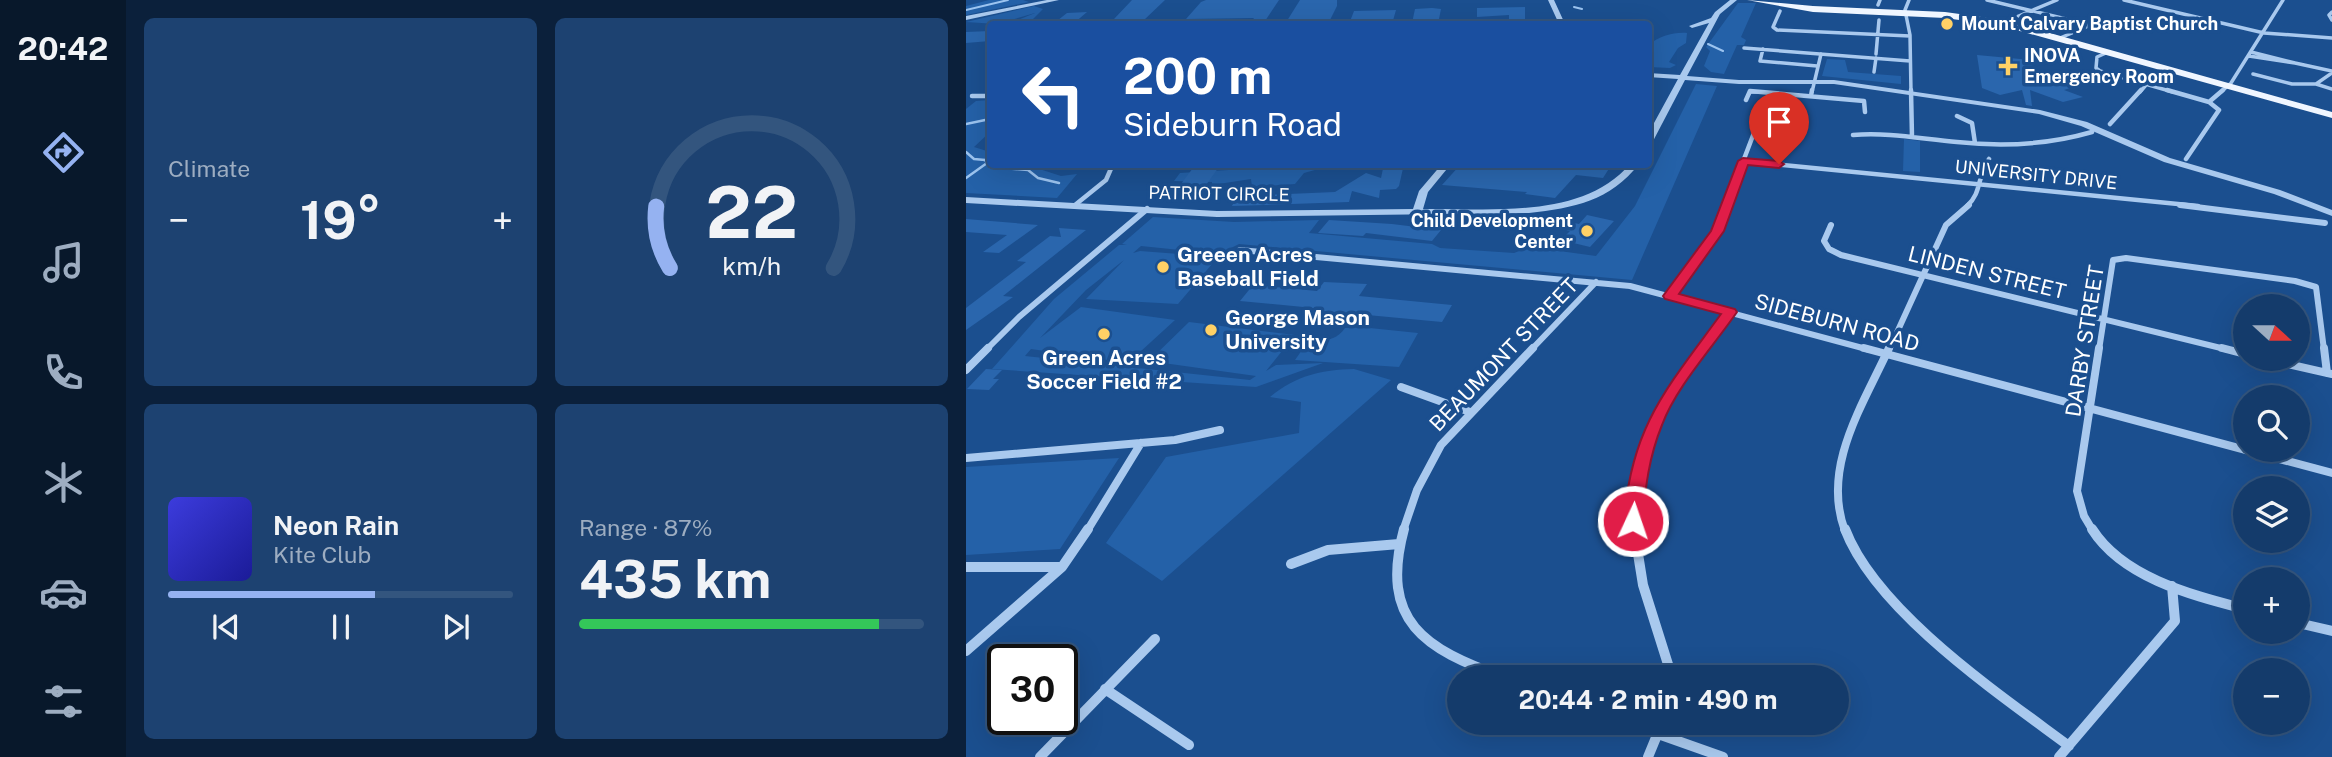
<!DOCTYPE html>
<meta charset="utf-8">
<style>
:root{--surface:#143b6b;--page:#1d4271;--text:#f1f3f6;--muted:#9dadc1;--line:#33557e;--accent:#95b2f1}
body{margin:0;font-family:"Public Sans",sans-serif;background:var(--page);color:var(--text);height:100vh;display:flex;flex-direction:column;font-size:26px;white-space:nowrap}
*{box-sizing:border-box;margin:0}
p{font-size:23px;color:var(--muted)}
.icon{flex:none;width:38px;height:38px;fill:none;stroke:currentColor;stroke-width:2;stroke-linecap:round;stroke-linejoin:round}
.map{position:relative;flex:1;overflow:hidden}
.details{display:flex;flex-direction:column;gap:18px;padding:18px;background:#0b203b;width:840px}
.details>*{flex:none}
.guide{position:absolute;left:21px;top:21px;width:665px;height:147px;border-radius:7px;box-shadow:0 7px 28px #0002,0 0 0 2px var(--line);background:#1a4fa0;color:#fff;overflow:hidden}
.needle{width:46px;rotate:111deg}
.buttons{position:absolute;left:1267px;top:294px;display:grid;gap:14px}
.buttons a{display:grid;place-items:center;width:77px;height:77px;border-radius:50%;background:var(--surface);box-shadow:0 7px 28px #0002,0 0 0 2px var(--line);font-size:35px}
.speed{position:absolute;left:21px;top:644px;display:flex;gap:14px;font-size:35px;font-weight:700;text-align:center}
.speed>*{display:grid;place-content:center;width:91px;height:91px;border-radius:50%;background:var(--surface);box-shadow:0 7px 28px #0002,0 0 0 2px var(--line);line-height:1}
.speed .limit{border:4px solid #111;border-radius:10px;background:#fff;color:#111}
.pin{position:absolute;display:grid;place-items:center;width:60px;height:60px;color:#fff;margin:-72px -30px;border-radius:50% 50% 50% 0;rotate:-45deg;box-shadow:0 0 7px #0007}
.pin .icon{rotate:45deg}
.me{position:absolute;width:77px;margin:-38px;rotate:3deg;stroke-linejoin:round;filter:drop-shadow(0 0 5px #0008)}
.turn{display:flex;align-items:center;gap:24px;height:147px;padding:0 21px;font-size:32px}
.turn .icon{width:91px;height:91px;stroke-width:2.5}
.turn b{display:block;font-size:49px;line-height:60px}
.big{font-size:52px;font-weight:700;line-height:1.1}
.details .widget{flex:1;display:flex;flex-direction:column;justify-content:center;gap:10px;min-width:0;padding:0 24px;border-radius:10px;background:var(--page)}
.details .dial{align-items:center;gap:0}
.dial svg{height:182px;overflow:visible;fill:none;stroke:var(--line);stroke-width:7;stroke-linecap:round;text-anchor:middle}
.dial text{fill:var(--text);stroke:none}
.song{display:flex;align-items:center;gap:21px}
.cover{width:84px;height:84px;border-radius:10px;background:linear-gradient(135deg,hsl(240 70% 55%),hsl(240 70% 35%))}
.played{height:7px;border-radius:4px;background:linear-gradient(90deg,var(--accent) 60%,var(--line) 60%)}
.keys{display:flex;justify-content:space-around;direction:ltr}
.heat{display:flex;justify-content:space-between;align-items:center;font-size:38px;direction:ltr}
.charge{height:10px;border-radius:5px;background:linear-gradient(90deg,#34c759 87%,var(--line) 0)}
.details .tiles{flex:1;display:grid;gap:18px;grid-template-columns:repeat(2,1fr)}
.trip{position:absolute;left:481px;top:665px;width:402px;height:70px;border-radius:35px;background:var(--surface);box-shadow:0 7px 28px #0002,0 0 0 2px var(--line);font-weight:700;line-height:70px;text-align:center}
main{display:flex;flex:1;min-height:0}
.menu{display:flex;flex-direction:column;width:126px;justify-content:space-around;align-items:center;background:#08182b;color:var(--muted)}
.menu .icon{width:49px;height:49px}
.menu .on{color:var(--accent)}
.menu b{font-size:32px;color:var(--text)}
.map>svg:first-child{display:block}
</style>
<main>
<nav class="menu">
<b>20:42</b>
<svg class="icon on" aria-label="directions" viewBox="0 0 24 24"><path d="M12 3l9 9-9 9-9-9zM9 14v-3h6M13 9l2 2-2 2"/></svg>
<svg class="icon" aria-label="music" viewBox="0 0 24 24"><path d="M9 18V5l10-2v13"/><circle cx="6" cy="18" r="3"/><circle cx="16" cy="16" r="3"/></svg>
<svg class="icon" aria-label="phone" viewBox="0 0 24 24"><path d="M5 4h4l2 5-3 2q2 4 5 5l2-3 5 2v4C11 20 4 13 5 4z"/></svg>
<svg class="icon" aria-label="climate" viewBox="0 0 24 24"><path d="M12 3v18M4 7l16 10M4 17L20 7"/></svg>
<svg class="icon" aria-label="car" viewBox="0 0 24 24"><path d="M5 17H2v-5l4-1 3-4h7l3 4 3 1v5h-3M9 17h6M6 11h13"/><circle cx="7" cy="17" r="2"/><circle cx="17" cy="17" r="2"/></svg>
<svg class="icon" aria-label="filters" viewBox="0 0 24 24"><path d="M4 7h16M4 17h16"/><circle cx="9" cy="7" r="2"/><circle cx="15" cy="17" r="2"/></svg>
</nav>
<section class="details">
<div class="tiles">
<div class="widget"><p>Climate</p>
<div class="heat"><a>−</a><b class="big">19°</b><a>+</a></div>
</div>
<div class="widget dial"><svg viewBox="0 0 100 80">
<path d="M14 69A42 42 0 1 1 86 69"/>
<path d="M14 69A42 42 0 0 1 8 42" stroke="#95b2f1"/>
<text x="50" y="56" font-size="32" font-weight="700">22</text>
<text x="50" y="72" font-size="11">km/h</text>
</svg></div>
<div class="widget">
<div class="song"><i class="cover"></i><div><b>Neon Rain</b><p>Kite Club</p></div></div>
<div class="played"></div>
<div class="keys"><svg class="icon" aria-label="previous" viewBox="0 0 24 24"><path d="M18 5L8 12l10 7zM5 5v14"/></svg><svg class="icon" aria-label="pause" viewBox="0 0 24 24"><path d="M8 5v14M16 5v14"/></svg><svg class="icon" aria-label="next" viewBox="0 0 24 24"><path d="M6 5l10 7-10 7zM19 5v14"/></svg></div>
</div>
<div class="widget"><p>Range · 87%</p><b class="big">435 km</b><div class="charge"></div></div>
</div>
</section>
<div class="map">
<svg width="1366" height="757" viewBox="0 0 1366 757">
<rect width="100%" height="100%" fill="#1b4f8f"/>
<path fill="#2461a8" d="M23 0H57L63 2 0 15V6Z
M772 3H790L775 37 780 40 778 45H771L758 74 745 72 738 66 744 51 740 47Z
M68 6 77 9 64 22 42 24 69 13 31 24 0 22Z
M721 33 720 43 712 48 703 62 710 65 704 68 683 67V45C693 36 708 32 721 33Z
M861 59 879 60 882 72 935 76V84L856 76Z
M730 84 751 86 666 280 273 244 253 254 175 246 167 253 174 251 252 257 212 304 120 299 158 260 120 290 74 338 115 307 209 320 162 363 65 349 59 356 284 380 290 376 183 361 223 322 329 335 300 371 310 365 357 363 290 387 26 369 88 299 153 245H161L156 244 187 217 268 222 353 220 343 233 466 244 474 248 548 253 564 247 630 256 669 206Z
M24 100V132L8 147 24 152V164L61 165 95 176 111 174 91 198 0 193V109L10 101Z
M938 139 954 141V172L937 171Z
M297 165H367L338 173 329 184 286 187 285 179 246 185V182L208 181 214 173 294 168Z
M394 327 452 333 433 367 329 360 343 340C358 341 370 341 379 328Z
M388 369 425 380 196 581 140 543 200 457 333 433 335 402 304 397C331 375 355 370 388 369Z
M153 458 94 549 0 555V467Z"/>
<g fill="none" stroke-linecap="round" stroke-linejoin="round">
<path stroke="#9cc4f0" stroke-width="2" d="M608 7 616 9
M0 10 42 0
M742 44 757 51"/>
<path stroke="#9cc4f0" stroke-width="2.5" d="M0 124 24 119
M0 152 8 159 19 160 24 167 62 170 72 178 93 183
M0 178 21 163"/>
</g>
<path fill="#2a66ad" d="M166 0H199L178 20 148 19Z
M240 0H313L297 24H283L288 18 220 19 235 2Z
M334 0H371V6L362 24H319Z
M559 7V23L557 24H543V15L511 17V8Z
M466 8 475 9 472 24 446 23 449 9Z
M430 10 426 24H383L388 11Z
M121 12 107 24H87L101 13Z
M24 31V41L0 43V32Z
M1011 55 1065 60 1070 81 1093 77 1113 85 1098 90 1117 97 1097 102 1064 90 1066 106 1060 105 1056 90 1034 95 1016 88Z
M230 164H255L235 192H209Z
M418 164H438L433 186 430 189 414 190 413 198 386 191 383 202 266 206 271 196 369 192 400 173 415 178Z
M495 164H646L637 178 610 175 589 198 559 194 561 192 476 185Z
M621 215 648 221 624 247 595 240 604 231 600 230 608 223 613 224Z
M0 219 72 225 33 253 17 252 41 235 0 232Z
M363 220 426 224 475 230 466 241 400 233 397 236 352 233Z
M93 228 120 230 37 296 47 297 0 330V308L60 262 51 261 84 236 95 237Z
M358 282 401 284 393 296 486 305 476 322 380 313 374 322 351 320 358 309 274 301 287 285 351 291Z
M20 369 36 370 27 379H33L23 390 1 389Z"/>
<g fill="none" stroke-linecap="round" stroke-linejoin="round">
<path stroke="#a9c9ee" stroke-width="3.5" d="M943 0 939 10 944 35 945 92
M1021 0 1125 25
M1158 0 1298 33 1366 38
M912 5 914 0
M814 11 807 27 811 30 944 36
M1366 12 1363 15 1366 20
M1036 23 1091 0
M1094 38 1125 25
M778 48 944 61
M797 49 794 61 851 66
M1142 52 1131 57 1130 68 1134 71 1207 92
M910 54 913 20
M1283 56 1329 63 1285 52
M1329 63 1366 71
M908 72 910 58
M1287 74 1326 84H1350L1366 89
M1350 84 1366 73
M784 92H794
M846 92 855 54
M1174 92 1180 85
M1255 92 1265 83 1317 0"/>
<path stroke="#a9c9ee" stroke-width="4.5" d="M945 90 946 137
M1201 90 1243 102 1253 110 1220 159
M6 96H24
M845 96 846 90
M780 100 784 91 898 101 899 112
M1243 102 1257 90
M991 116 1006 123 1009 143
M1144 124 1175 90
M887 135C922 132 956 139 991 142 1037 147 1081 145 1126 132
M777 161 1232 206
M109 205 140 180 147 164
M760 206 791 125
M1001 206C1016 193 1011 176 1023 159"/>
<path stroke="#a9c9ee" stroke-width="6" d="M1214 205 1359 223
M865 225 858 241 863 249 875 255 1263 350
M274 250 664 286 904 350
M704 296 751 231 761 205
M20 350 53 317 181 209
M565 350 630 282
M735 350 763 312
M923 350 980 225 1003 205
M1133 350 1147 260 1160 258 1329 281 1350 287 1358 350"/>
<path stroke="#a9c9ee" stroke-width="8" d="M898 348 1366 473
M1256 348 1279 354
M1358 348 1361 373
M1299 359 1366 374
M0 370 22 348
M435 387 504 412
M0 458 209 440 254 430
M121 531 175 443
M437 531 451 490 475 445 567 348
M668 531C666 457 696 407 737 348
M879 531C855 467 897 405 923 348
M1127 531 1118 516 1111 491 1133 348"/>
<path stroke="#a9c9ee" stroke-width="10" d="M438 529C413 622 459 649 537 677
M668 529 677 585 706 677
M879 529C910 611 1033 694 1103 746
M1126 529C1157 578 1226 595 1279 609
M325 564 362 550 433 544
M0 567H96
M1332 623 1366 631
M0 651 96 567 122 529
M139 689 223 745
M661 723 757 757
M74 757 189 639
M682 757 696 723
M1093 757 1209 621 1206 586"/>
<path fill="#a9c9ee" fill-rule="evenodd" d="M81 0H93L0 20V16Z
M582 0H588L599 24H593Z
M764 0H771L754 14 721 76 773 80H868L1074 110 1121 122 1204 158 1314 190 1366 210V216L1308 194 1198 162 1115 126 1073 114 868 84H773L719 80 686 143 682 145V134L712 79 682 77V73L714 75 743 23 726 28 723 26 745 18 749 12Z
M476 164H485L462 192 457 209C524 208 616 220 664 164H673C644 201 608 208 563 213L251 217 0 203V197L251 211 447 209 453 191Z"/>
<path fill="#f0f6ff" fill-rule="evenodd" d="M781 0 847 6 979 12 1037 20 1366 112V118L1036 26 979 18 847 12Z"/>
</g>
<path fill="#e11d48" stroke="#92132f" stroke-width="2" d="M777 158 813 161 818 164 813 168 782 165 758 231 713 294 769 309 771 312C747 347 710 387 696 425 683 457 679 488 677 521L674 526H661L658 521C665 426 701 388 755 314L699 299 697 296 745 231 772 161Z"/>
<g fill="#ffd166" stroke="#1b4f8f" stroke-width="2.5">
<circle cx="981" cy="24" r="7"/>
<path d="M1038.5 55.5h7v7h7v7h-7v7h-7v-7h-7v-7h7z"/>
<circle cx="621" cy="231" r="7"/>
<circle cx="197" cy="267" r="7"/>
<circle cx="245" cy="330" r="7"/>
<circle cx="138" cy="334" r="7"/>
</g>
<g text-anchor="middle" stroke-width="7" stroke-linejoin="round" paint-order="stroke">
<g font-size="18" font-weight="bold" fill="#fff" stroke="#1b4f8f" text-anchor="start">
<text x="995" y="30">Mount Calvary Baptist Church</text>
<text x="1058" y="62">INOVA<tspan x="1058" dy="21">Emergency Room</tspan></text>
<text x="607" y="227" text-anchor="end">Child Development<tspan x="607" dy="21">Center</tspan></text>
</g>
<g font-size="18" fill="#fff" stroke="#1b4f8f">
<text transform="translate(1070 175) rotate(6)" y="6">UNIVERSITY DRIVE</text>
<text transform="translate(253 194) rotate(1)" y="6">PATRIOT CIRCLE</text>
</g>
<g font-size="21" font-weight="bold" fill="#fff" stroke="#1b4f8f" text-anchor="start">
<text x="211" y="262">Greeen Acres<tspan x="211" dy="24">Baseball Field</tspan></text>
<text x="259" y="325">George Mason<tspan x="259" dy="24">University</tspan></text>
<text x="138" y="365" text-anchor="middle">Green Acres<tspan x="138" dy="24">Soccer Field #2</tspan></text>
</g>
<g font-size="21" fill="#fff" stroke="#1b4f8f">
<text transform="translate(1021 273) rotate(14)" y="7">LINDEN STREET</text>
<text transform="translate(871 323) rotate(15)" y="7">SIDEBURN ROAD</text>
<text transform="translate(1119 341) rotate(-81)" y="7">DARBY STREET</text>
<text transform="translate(538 355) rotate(-46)" y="7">BEAUMONT STREET</text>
</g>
</g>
</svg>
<div class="buttons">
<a><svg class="needle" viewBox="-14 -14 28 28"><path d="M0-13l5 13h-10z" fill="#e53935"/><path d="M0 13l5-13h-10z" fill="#9dadc1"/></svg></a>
<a><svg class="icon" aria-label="search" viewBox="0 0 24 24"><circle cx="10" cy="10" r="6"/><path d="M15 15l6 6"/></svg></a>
<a><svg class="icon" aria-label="layers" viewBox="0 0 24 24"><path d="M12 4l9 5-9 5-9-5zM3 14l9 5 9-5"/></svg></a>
<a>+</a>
<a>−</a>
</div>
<div class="speed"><div class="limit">30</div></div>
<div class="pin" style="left:813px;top:164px;background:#d93025"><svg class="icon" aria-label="arrive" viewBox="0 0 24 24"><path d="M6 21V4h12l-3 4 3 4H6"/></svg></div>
<svg class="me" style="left:667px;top:521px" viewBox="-20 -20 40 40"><circle r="17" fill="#e11d48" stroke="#fff" stroke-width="3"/><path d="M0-11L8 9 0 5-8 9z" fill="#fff"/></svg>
<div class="trip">20:44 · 2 min · 490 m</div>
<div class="guide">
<div class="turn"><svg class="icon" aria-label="left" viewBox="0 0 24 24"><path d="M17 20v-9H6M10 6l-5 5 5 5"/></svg><div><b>200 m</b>Sideburn Road</div></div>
</div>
</div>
</main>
